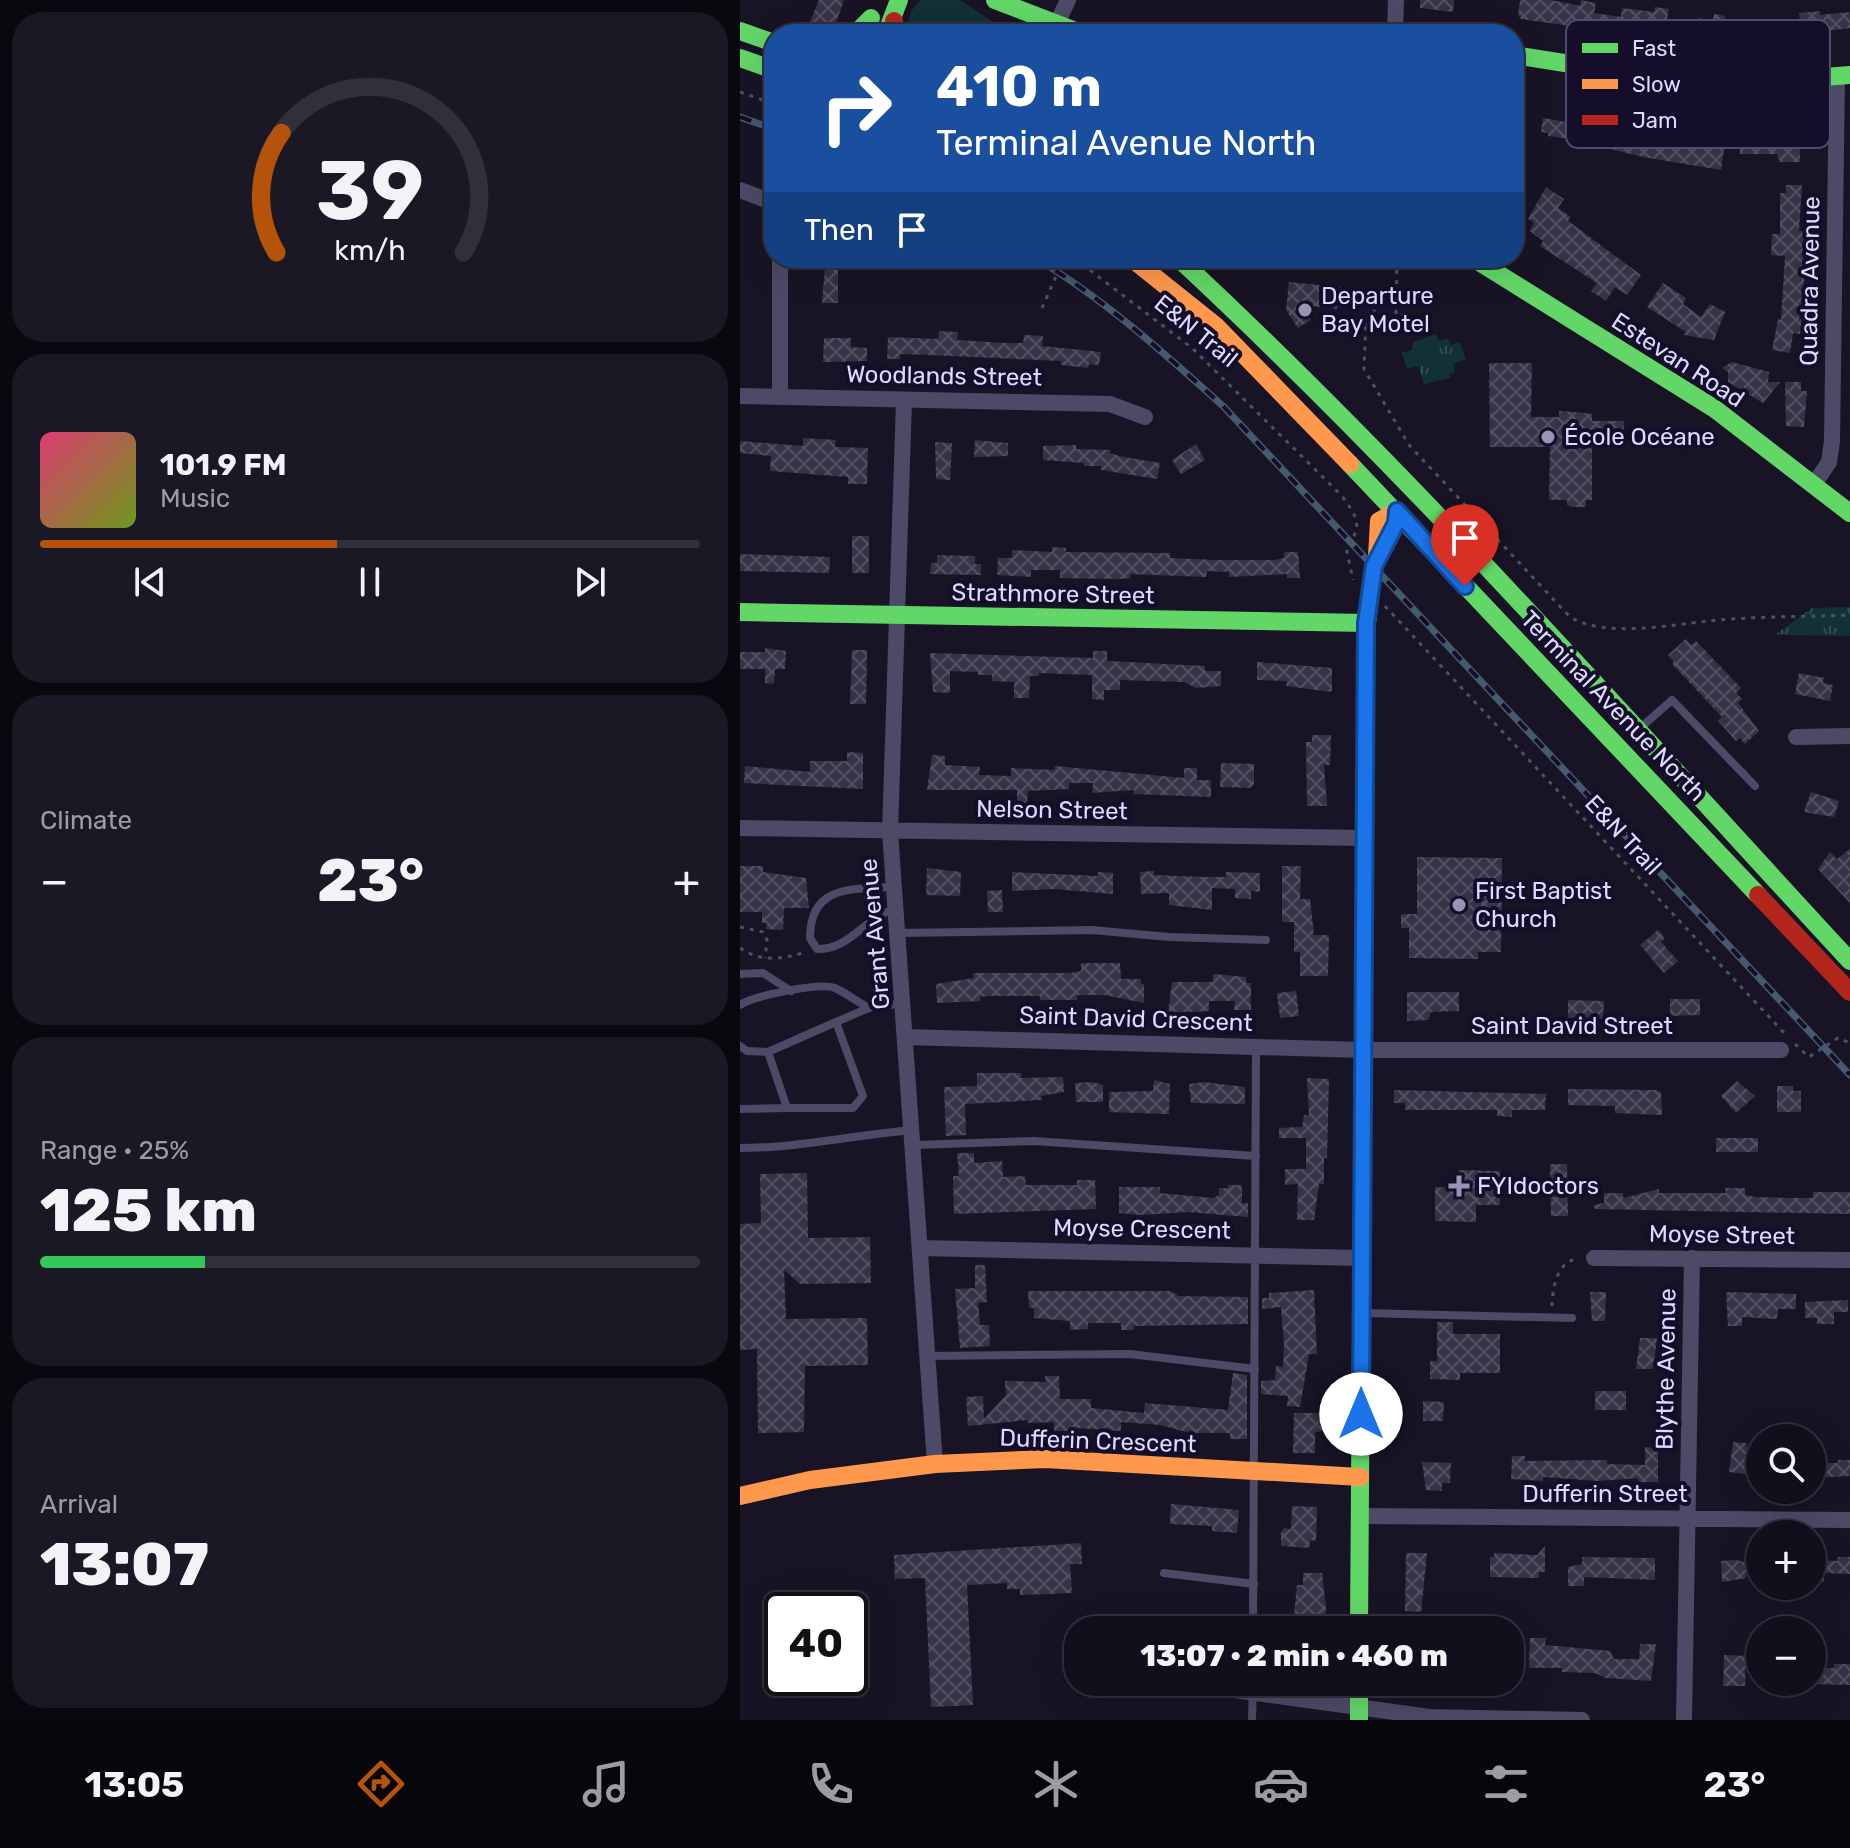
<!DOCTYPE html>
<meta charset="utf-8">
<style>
:root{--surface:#120f1c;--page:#1b1825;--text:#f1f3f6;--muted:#9c9ca3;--line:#312f3b;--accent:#b45309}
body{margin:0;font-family:Rubik,sans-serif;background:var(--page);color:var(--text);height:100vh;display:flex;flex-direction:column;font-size:30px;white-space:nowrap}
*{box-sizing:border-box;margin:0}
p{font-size:26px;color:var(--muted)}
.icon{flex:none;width:44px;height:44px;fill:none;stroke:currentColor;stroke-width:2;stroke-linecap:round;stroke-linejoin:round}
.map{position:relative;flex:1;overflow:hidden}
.drawer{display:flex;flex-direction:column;gap:12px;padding:12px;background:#0a080f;width:740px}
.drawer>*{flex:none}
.top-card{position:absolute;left:24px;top:24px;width:760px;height:244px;border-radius:32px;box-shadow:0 8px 32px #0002,0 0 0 2px var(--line);background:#1a4fa0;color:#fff;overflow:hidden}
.tools{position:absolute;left:1006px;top:1424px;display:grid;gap:16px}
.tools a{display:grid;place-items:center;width:80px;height:80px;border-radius:50%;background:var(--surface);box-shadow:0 8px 32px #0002,0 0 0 2px var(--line);font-size:40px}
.speed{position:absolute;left:24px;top:1592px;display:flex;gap:16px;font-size:40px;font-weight:700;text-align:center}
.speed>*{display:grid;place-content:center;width:104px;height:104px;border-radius:50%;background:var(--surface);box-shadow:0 8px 32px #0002,0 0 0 2px var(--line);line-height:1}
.speed .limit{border:4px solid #111;border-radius:12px;background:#fff;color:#111}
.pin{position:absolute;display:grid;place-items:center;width:68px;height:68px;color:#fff;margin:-82px -34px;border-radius:50% 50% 50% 0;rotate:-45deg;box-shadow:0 0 8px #0007}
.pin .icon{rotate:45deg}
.me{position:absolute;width:88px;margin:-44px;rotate:0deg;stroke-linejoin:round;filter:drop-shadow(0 0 6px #0008)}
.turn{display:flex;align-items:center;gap:28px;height:168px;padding:0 40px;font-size:36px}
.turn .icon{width:104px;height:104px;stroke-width:2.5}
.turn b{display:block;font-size:56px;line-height:68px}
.then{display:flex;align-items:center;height:76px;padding:0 40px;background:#0003;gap:16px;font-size:30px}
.big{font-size:60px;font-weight:800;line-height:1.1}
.drawer .card{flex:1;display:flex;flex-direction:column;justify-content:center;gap:12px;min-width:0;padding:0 28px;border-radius:32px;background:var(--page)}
.drawer .dial{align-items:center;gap:0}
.dial svg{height:208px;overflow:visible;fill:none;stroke:var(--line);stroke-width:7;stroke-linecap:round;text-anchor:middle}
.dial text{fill:var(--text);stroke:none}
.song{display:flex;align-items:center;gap:24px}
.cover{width:96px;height:96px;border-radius:12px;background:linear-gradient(135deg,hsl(340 70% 55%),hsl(80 70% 35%))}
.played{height:8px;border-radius:4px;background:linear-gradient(90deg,var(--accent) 45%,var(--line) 45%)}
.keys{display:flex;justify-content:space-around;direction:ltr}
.heat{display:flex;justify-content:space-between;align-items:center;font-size:44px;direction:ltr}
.charge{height:12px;border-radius:6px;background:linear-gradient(90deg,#34c759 25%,var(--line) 0)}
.trip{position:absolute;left:324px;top:1616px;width:460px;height:80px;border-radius:32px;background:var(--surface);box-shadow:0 8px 32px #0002,0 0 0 2px var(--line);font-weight:800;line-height:80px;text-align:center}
.tabs{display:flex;height:128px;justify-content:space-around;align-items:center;background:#07060b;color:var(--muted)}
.tabs .icon{width:56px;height:56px}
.tabs .current{color:var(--accent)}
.tabs b{font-size:36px;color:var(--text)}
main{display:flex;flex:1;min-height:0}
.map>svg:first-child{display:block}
</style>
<main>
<section class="drawer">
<div class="card dial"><svg viewBox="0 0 100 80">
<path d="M14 69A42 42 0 1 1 86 69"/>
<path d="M14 69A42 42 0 0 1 16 23" stroke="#b45309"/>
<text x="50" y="56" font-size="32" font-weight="700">39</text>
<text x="50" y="72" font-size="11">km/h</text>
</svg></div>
<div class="card">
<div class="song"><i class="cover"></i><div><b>101.9 FM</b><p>Music</p></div></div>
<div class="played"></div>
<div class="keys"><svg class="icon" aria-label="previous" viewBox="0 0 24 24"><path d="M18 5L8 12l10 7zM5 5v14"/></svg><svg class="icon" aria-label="pause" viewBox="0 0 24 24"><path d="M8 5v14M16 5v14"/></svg><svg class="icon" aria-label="next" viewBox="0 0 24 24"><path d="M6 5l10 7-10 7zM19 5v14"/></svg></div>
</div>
<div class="card"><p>Climate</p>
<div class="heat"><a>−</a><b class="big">23°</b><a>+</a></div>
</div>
<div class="card"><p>Range · 25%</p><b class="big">125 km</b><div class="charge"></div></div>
<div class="card"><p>Arrival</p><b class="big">13:07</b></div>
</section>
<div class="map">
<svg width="1110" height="1720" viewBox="0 0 1110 1720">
<defs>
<pattern id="park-tufts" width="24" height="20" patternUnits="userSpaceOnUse" patternTransform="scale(2)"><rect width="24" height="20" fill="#123134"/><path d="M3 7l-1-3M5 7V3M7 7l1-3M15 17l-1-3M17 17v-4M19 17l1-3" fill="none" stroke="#344e52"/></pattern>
<pattern id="building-cross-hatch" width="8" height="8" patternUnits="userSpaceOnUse" patternTransform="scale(2)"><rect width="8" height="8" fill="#373246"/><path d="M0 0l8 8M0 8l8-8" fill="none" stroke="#544f62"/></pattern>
</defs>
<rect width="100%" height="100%" fill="#181425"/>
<path fill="#123134" d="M181 0H220L253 22 305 34H166L171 11Z"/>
<path fill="url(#park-tufts)" d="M696 334 699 341 708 338 711 345 720 342 726 359 713 364 715 372 710 374 711 378 684 384 678 366 667 369 662 353 672 350 673 342Z
M1110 607V636L1035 635 1072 608Z"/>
<path fill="url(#building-cross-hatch)" d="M79 0H104L92 34 68 27Z
M680 0H714L713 12 680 8Z
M780 0H811L840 6 841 0 856 3 854 13 881 17 882 8 914 12 915 7 929 9 927 20 958 25 959 18 973 21 974 14 985 16 983 27 1060 20 1059 13 1080 11V15L1110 12V28L1079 32V37L1067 41 1027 42 1002 48 936 36 935 40 895 31V35L781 19 778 15Z
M803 118 850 126 851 120 888 126 887 134 944 146 984 149 981 170 903 157 871 149 872 145 808 136V133L801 132Z
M1039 121H1059L1060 162H1040L1037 154H1000V135L1040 133Z
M1046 185H1062L1059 231H1064L1065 274 1059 319H1062L1060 334 1053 333 1050 353 1032 350 1038 319 1041 320 1045 256 1031 255 1032 234H1040V193H1046Z
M806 187 824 199 818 208 831 217 828 221 901 275 887 295 875 287 866 301 851 291 857 283 800 246 803 241 790 231 794 223 788 219Z
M85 267H98V303H82Z
M549 282 600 287 597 309 563 305 571 320 558 328 546 310Z
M923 283 946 298 943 304 961 317 970 304 985 312 974 340 944 335 946 332 907 307Z
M199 331 218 332 217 340 263 343H283L284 335 303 336 302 346 361 352 359 365 349 364 348 368 321 365V361L189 355 160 354V359H147L148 337 198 339Z
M84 338H111V347L127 348V361L83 362Z
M992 362 1029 372 1028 382H1040L1023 403 988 382V372L982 368Z
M749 363H792L791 417H819V411L835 412 852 414V421H884V448L852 447V500H846V507H832L827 505V500H809L810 447H750Z
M1045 382H1061V391H1067L1064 427 1046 426Z
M63 438 96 440 95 447 128 448 127 484H108V477L30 471 31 456 0 453V441L63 446Z
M235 440 268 443V456L234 457Z
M195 442 212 443 210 480 196 479Z
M456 444 465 460 441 474 432 460Z
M336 445V449L370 450V453L379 456 420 463 417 479 361 470V466H344V463L303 460V446Z
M112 536H129V573H112Z
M312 547 326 548V552L430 553V558L475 560H534L544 558V552H558L560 578H547V574L489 577V572L467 571 466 577 390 574V578L380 579 320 578V570H291V577L257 575 258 558H272V550L312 552Z
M0 554 90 557 89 573 0 571Z
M197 555 235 556V564H241V575L190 574 191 563H197Z
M946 639 951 645 956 641 1001 688 996 693 1002 699 998 703 1019 731 1005 744 1000 738 996 741 978 721 982 717 932 664 934 661 928 655Z
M25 648 46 651 45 669H35L34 684 25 683V669H0V652H25Z
M112 650H127L126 704H110Z
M353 651H367V661L465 666V671H481V686L456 688 444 682 380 680V690H364V700L352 699V675L299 673V676H290L289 698H274V682L252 681V675H238V672L210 671V693L193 692 190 653 353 658Z
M517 662 592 668V692L546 686 547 681 517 680Z
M1059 673 1084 678 1083 683 1093 685 1090 701 1055 694Z
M572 735H591L590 765H584L587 806H567L566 742H572Z
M107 752 123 753V789L4 783 5 766 70 772V761H107Z
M192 755 205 756V765L240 767 239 775 271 776V768L314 770 315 766 444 778V768H457V780H471V797L394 794V790L352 793 353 783H329V789L288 791 286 814H277V790H187Z
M481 763 514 764V784L510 788 480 787Z
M1071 792 1099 801 1094 817 1064 812Z
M1110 849V903L1078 869 1090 852 1097 859Z
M677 857 762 858 761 952H738V959L669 958V928H661V914H677Z
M0 866H23V872L66 878 69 908H44L43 930 26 929 27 923H22V912H0Z
M542 866H561L560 899H570L574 935H589L588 976H560V952H554V922H542Z
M187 868 221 872 220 896 186 895Z
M414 871V875L464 877H486V872L520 873V892L511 891V899L495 898V889L472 888V910L429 905V893L401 894 400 872Z
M272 872 358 876V872L373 873V894L314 889 272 891Z
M262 890 263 912H248L247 891Z
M918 930 925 938 921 942 938 961 924 973 900 945Z
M341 963H380L381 979H401V984H404V1003L365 995H337V1000H300V996H249L240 997V1001L197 1003 196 984 234 978 233 973H329L341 971Z
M473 974 506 977V983H511V1010H494L495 1001H469V1011L428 1013 432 982H473Z
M556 991 559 1016 540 1018 537 993Z
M667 992H719V1011L691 1012 688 1020 667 1021Z
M930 999H960V1015L930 1016Z
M828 1000 864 1001 863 1019 828 1018Z
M237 1073H281V1078L323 1077 324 1092 301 1096 302 1100 225 1104 226 1135 206 1136 204 1087 237 1086Z
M567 1078 589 1079 587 1158H584V1184H579L574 1220H557L558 1184 545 1185V1169H566V1138H539V1128L562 1127 564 1115H569Z
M414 1080 430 1084 429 1114 369 1112V1092L413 1091Z
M997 1081 1015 1096 996 1113 981 1096Z
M352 1082 363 1085V1102H336L335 1083Z
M464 1082 505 1087V1104L451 1103 449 1084Z
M1037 1086H1053V1091H1061V1112H1037Z
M828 1089 915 1090 921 1092 922 1115 875 1113V1106L828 1105Z
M654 1090 806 1094 805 1110H772V1117L757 1116V1110H665V1103H654Z
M976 1138H1018V1152H976Z
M217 1153H234V1163L262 1161 263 1177 285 1176 286 1185H337V1180H355L356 1209 214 1214 213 1176H219Z
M810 1164H827L828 1216H811Z
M719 1170 760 1171V1205H736V1222L695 1221V1187L720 1188Z
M67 1173 68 1238 130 1237 131 1283 60 1284 44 1270 46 1319 127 1318 128 1365 65 1366 64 1432 18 1433 17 1349 0 1350V1224L21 1223 20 1174Z
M488 1185H502V1203H508V1217L447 1212 401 1215 379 1213V1187H420V1193L473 1198 479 1195V1188H488Z
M985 1188H1005V1195L1017 1197 1048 1198H1073V1192H1110V1214L855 1209 854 1205 864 1203V1193H883V1198L919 1189V1193H986Z
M235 1265H245L247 1302 238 1303 240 1325H249L250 1346 220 1348 215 1289 235 1288Z
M574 1290 577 1354H569L560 1407 547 1406 548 1396 521 1394V1381L535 1380 536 1366 543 1367 544 1345 541 1307 522 1309V1298H529V1293Z
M288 1291H431L438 1296 508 1297V1324L394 1326V1330H381V1323H348V1329L330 1330V1321L294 1318V1308H289Z
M850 1292H866L865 1321H852Z
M986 1292 1056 1294V1309H1038L1037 1319 1002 1317V1326H988Z
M1108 1300V1312H1094V1324H1077V1318H1065V1302Z
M697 1322H713V1334H760V1373H720V1380L690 1379V1361H697Z
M900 1338H917L913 1369H896Z
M493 1373 507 1375V1439H490V1433H450L420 1425 381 1422V1431L337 1428V1431H314V1422L288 1423 287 1420 228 1426 226 1397 243 1396 244 1419 266 1395 265 1381 306 1382 305 1376H319L320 1399H351V1408L404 1413 405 1403 488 1410Z
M855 1391H886V1410H855Z
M683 1401 704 1402 703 1421H683Z
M554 1413H586V1426H582L581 1432H575V1453H553Z
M993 1442 1006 1443 1009 1459 1020 1460V1476L989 1472Z
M905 1447 918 1448V1482H898V1478L858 1481 803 1477V1481L771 1479 772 1456H785V1461L867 1460V1464L905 1465Z
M1098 1460H1110V1476L1072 1478V1463H1098Z
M682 1462 711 1463 710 1483H702V1491L686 1490Z
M431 1504 499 1510 497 1533 472 1531V1526L430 1524Z
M552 1506 577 1507 576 1541 570 1540 569 1548 541 1546V1533L544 1528 551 1529Z
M341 1543 342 1564H330L332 1593 280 1595V1589H267V1583L227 1585 233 1705 191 1707 185 1578 155 1579 154 1555Z
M805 1546V1572H799V1578L750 1577V1557H754V1553L797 1555Z
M666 1553H687L681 1612 665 1611Z
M842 1557 915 1558V1580L844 1577V1586H828V1567L842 1564Z
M1098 1557H1110V1574L1084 1573V1582L1072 1581V1560L1097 1561Z
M997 1560 1006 1563V1578L982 1582 981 1561Z
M563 1573H582L586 1609 584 1629 553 1625 557 1585H563Z
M427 1614H442V1618L478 1623 477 1630H427Z
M790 1638H806L805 1645 870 1651 874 1659H899L900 1644H916L911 1681 866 1678 855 1673 822 1672V1668H789Z
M984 1655 1006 1656 1005 1686H983Z
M1094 1664H1110V1685L1072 1684V1668H1094Z"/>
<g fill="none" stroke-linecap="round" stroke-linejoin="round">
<path stroke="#465566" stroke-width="3" stroke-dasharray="4 6" stroke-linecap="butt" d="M0 92 34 104
M334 258 452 348 602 496C617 517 624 526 606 547L613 580
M302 308 324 258
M635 310 626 320 624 369 669 445 830 617C865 638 930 625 969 621 1015 616 1063 617 1110 615
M626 324H656L657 258
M645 606 1047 1036
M0 927 23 932 27 940 25 958
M0 948C22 963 42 959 66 952
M1055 1044 1069 1057 1098 1038 1110 1043
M812 1306C813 1287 816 1263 838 1258"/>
<path stroke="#4c4a66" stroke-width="8" d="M899 729 932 700 1015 786
M153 887C112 889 70 885 70 938L77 949C109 950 122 920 154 909
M157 933 352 930 429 937 526 940
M0 974 23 973 51 991
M0 1005C14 996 79 982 95 988 106 993 118 1002 129 1008
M96 1022 28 1052 47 1108H113L123 1096 96 1022 131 1007 164 1003
M0 1046 7 1051 28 1052
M0 1109 47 1108
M174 1145 294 1141 516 1156
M0 1148C58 1148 115 1135 173 1130
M622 1313 832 1318
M187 1356 390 1354 515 1369
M424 1573 514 1584
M513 1630 516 1048
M512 1720 513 1682"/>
<path stroke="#4c4a66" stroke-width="16" d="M317 23 328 0
M655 34 656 0
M0 190 29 201 34 213
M0 396 370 404 405 417
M40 397V258
M164 400 150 832 195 1464
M1075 483 1089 462 1092 441 1097 76
M1056 737 1110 736
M0 828 624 838
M167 1037 622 1050H1041
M181 1248 622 1258
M854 1258 1110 1260
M620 1516 1110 1520
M443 1683 690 1717 842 1720
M944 1720 952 1258"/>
<path stroke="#63d668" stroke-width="18" d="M255 0 343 34
M0 31 34 43
M115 34 131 18
M146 34 159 0
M774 55 970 86 1110 75
M0 58 34 70
M438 258C676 479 890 723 1110 961
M733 258 975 409 1110 513
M610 464 1018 895
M0 612 626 623
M619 1630 626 631
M619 1682V1720"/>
<path stroke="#ff974d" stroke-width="18" d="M391 258 476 326 610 464
M626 631 634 566 653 531 657 511 639 521 637 557
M0 1496 70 1480 195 1464 305 1459 620 1477"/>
<path stroke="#b3261e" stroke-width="18" d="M154 21 155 34
M1018 895 1110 992"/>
<defs>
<path id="rail" d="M0 117 34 129
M295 258C363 298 425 354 483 406L1110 1075"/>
</defs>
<use href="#rail" stroke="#45596f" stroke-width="7"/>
<use href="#rail" stroke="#140e2b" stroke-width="4" stroke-dasharray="12" stroke-linecap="butt"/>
</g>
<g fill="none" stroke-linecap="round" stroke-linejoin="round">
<defs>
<path id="route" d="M621 1414 626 623 634 566 656 523 657 511 725 586"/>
</defs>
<use href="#route" stroke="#114b97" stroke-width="20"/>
<use href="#route" stroke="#1a73e8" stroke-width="14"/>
</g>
<g fill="#9994b3" stroke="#140e2b" stroke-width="3">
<circle cx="565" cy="310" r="8"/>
<circle cx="808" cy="437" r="8"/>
<circle cx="719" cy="905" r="8"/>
<path d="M715 1174h8v8h8v8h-8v8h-8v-8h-8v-8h8z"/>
</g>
<g text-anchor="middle" stroke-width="8" stroke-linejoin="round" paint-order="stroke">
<g font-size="24" fill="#ded9ff" stroke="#140e2b">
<text transform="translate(1070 281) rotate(-89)" y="8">Quadra Avenue</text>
<text transform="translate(456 331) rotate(39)" y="8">E&amp;N Trail</text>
<text transform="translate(938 360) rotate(33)" y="8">Estevan Road</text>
<text transform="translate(204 376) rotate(1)" y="8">Woodlands Street</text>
<text transform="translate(313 594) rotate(1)" y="8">Strathmore Street</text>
<text transform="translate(873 706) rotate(46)" y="8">Terminal Avenue North</text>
<text transform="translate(312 810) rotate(1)" y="8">Nelson Street</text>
<text transform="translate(883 835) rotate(47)" y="8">E&amp;N Trail</text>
<text transform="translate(135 934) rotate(-95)" y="8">Grant Avenue</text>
<text transform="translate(396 1019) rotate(2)" y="8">Saint David Crescent</text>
<text x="832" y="1034">Saint David Street</text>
<text transform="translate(402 1229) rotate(1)" y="8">Moyse Crescent</text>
<text transform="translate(982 1235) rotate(1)" y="8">Moyse Street</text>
<text transform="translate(926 1369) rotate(-89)" y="8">Blythe Avenue</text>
<text transform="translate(358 1441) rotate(2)" y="8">Dufferin Crescent</text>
<text x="865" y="1502">Dufferin Street</text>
</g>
<g font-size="24" fill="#ded9ff" stroke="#140e2b" text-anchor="start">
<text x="581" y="304">Departure<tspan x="581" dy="28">Bay Motel</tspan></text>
<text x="824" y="445">École Océane</text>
<text x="735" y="899">First Baptist<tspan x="735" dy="28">Church</tspan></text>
<text x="737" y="1194">FYIdoctors</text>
</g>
</g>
<rect x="826" y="20" width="264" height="128" rx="12" fill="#140e2b" stroke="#514b6b" stroke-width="2"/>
<rect x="842" y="43" width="36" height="10" fill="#63d668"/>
<rect x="842" y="79" width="36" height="10" fill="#ff974d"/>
<rect x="842" y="115" width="36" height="10" fill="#b3261e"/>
<g font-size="22" fill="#ded9ff">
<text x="892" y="56">Fast</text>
<text x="892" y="92">Slow</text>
<text x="892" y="128">Jam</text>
</g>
</svg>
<div class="tools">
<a><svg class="icon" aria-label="search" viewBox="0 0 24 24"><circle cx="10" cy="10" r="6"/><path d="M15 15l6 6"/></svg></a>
<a>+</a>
<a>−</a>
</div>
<div class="speed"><div class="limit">40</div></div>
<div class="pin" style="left:725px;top:586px;background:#d93025"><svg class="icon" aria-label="arrive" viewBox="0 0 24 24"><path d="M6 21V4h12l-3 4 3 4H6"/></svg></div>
<svg class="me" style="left:621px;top:1414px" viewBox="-20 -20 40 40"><circle r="19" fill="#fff"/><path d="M0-13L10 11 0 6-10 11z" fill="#1a73e8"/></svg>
<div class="trip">13:07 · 2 min · 460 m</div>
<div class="top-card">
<div class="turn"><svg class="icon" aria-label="right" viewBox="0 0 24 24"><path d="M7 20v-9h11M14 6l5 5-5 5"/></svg><div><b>410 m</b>Terminal Avenue North</div></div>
<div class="then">Then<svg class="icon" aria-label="arrive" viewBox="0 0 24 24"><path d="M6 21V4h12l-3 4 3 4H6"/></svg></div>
</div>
</div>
</main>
<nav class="tabs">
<b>13:05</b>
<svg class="icon current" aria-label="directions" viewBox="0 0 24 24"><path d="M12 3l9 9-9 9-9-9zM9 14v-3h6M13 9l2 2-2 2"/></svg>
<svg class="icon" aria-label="music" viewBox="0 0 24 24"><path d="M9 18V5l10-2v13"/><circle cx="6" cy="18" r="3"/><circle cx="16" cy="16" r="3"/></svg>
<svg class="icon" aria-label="phone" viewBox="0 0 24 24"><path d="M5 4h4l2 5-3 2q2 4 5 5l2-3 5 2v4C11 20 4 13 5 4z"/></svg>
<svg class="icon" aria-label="climate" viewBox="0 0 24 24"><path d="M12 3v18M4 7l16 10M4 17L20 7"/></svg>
<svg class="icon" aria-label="car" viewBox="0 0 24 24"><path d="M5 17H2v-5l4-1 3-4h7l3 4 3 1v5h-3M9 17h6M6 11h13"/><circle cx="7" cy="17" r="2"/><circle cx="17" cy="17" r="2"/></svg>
<svg class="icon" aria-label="filters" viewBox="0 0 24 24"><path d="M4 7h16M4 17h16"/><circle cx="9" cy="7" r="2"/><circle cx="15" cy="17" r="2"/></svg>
<b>23°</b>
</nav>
